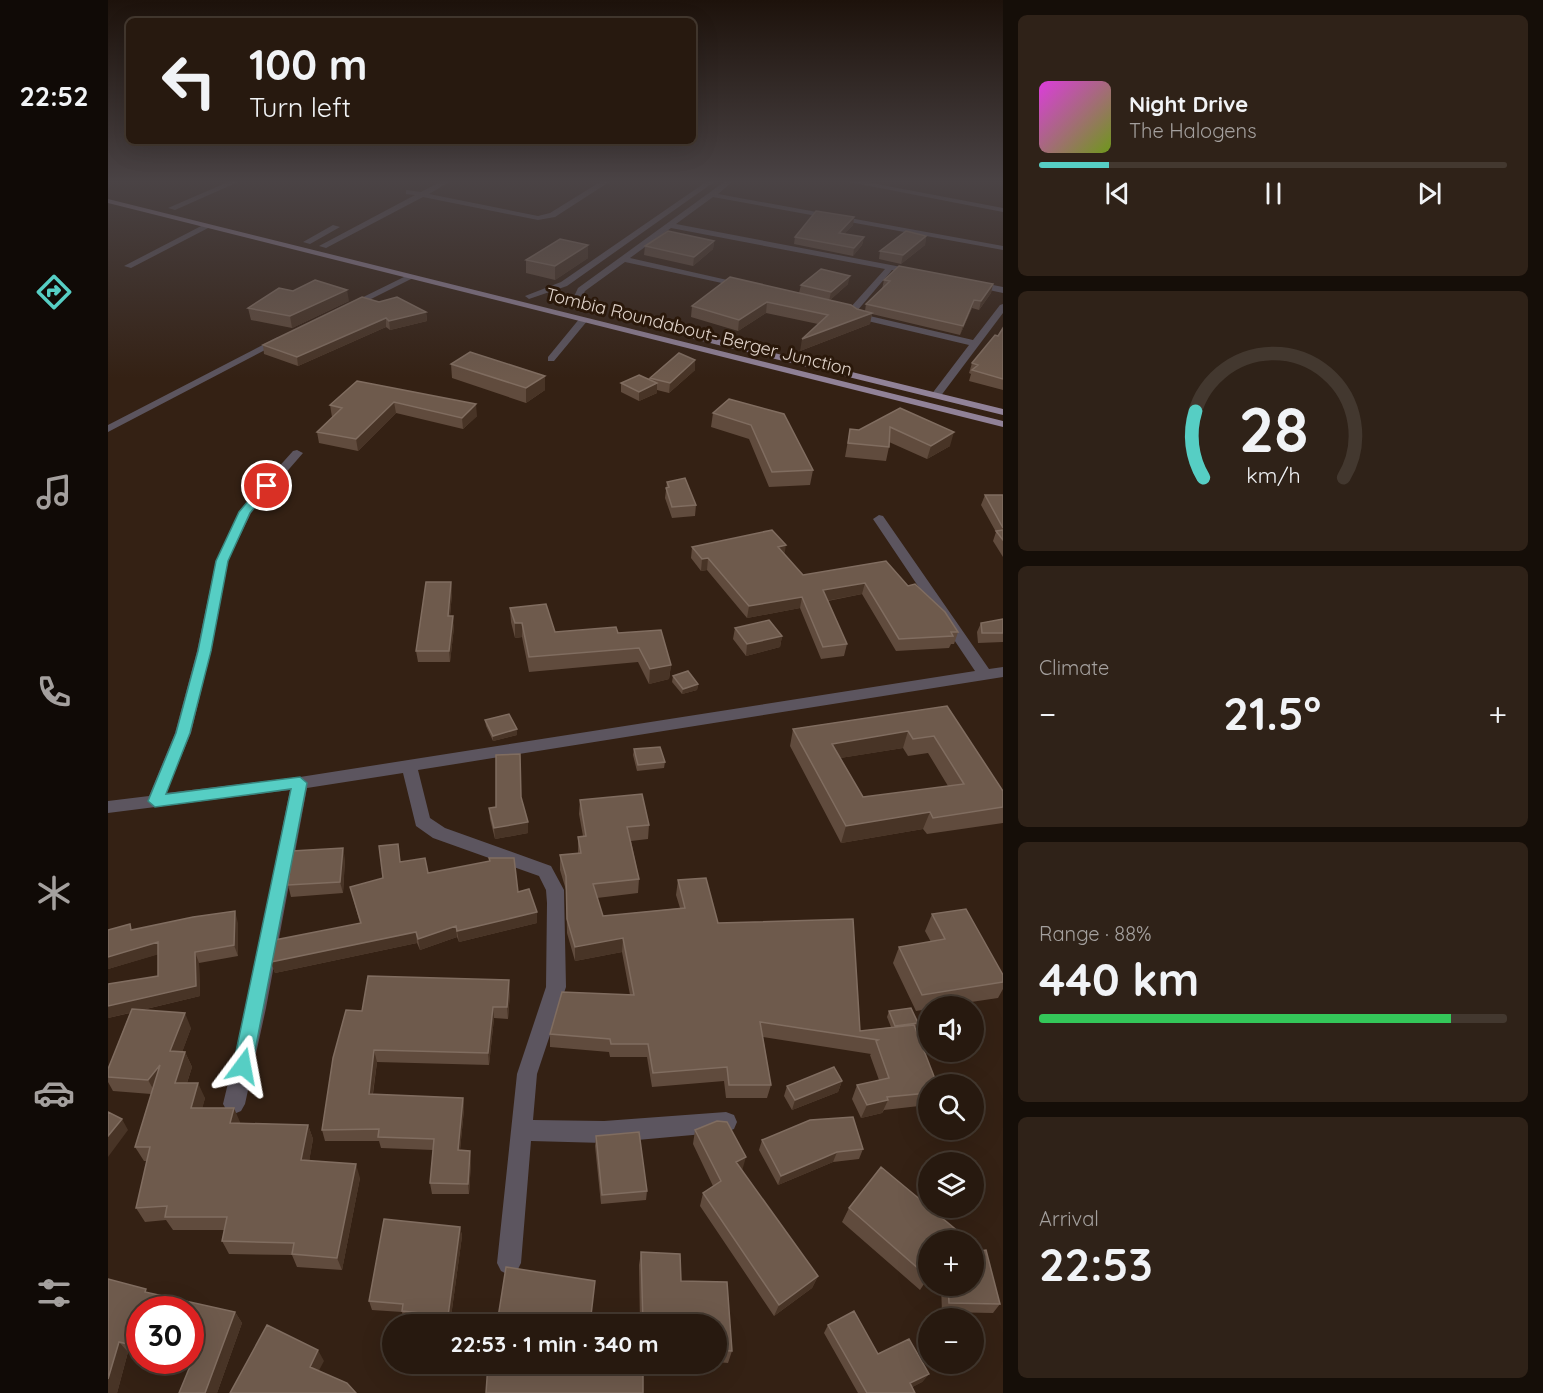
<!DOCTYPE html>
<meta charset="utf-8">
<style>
:root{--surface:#27190f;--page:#2f2218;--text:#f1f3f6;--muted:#a4a09e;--line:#43382f;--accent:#56cec4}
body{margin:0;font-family:Quicksand,sans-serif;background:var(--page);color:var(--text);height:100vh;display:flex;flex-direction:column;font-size:22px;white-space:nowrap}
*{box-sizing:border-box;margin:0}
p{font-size:20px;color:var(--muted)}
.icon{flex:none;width:33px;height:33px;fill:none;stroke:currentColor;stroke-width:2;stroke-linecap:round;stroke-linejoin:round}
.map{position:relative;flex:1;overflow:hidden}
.details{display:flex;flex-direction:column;gap:15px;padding:15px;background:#150e08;width:540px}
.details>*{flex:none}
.guide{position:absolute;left:18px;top:18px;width:570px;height:126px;border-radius:9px;box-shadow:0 6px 24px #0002,0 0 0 2px var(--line);background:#27190f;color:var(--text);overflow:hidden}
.buttons{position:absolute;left:810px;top:996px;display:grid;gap:12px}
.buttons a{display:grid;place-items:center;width:66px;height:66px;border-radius:50%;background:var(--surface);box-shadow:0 6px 24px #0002,0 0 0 2px var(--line);font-size:30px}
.speed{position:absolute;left:18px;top:1296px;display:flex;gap:12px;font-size:30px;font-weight:700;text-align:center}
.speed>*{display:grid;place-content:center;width:78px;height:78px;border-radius:50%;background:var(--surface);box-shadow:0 6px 24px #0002,0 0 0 2px var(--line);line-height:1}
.speed .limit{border:9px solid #d22;background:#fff;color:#111}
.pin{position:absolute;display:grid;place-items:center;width:51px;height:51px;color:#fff;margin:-26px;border:3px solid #fff;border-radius:50%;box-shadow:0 2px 6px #0007}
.me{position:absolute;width:66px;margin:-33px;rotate:13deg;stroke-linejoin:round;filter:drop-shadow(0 0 4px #0008)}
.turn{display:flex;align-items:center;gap:21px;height:126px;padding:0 24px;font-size:27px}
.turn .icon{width:78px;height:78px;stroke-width:2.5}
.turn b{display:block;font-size:42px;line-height:51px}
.big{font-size:45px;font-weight:800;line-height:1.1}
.details .card{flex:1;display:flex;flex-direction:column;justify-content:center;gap:9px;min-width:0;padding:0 21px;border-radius:9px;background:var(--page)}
.details .dial{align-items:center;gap:0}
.dial svg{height:156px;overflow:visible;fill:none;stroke:var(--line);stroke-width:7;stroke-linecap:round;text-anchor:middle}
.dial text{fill:var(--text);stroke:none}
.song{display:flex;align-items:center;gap:18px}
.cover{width:72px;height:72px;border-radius:9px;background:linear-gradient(135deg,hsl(300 70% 55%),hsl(80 70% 35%))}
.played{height:6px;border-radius:3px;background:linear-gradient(90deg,var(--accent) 15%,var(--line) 15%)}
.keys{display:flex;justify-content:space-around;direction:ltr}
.heat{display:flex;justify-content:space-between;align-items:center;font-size:33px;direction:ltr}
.charge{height:9px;border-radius:4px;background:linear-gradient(90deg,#34c759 88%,var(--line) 0)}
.trip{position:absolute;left:274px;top:1314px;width:345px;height:60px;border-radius:30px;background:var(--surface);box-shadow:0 6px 24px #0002,0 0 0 2px var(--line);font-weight:800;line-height:60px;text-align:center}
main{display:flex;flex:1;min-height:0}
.menu{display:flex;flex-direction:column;width:108px;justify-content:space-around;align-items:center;background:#100a06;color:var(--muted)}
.menu .icon{width:42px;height:42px}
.menu .active{color:var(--accent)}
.menu b{font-size:27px;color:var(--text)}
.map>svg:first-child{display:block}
</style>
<main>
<nav class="menu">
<b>22:52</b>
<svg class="icon active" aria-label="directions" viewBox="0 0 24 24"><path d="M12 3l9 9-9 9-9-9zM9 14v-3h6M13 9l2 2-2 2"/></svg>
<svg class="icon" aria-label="music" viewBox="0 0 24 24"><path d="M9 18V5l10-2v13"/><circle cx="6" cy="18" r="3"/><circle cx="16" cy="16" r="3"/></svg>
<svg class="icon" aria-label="phone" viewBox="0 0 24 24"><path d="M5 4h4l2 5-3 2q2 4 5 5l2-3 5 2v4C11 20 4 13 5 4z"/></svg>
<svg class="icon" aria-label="climate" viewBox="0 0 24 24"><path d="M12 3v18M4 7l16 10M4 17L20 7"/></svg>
<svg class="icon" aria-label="car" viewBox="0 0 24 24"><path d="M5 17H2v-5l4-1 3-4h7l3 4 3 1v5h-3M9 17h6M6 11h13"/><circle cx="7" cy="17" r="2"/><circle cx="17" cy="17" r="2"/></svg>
<svg class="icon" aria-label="filters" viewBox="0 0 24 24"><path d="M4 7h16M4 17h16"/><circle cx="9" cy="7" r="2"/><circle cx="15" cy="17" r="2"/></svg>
</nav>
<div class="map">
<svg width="895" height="1393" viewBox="0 0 895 1393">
<rect width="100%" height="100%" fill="#342114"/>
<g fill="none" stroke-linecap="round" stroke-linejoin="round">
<path fill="#5c555f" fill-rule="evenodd" d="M120 182H130L67 210 60 208Z
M332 182H341L321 194 430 216 442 213 492 182H501L447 217 430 220 315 197 218 248 211 246 307 195 298 194V190L313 192Z
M598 182H606L459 286 421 299 417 296 453 282Z
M616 182H624L610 194 895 246V250L605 197 568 224 809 270V274L806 275 784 270 749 311 753 314 865 340 892 305 895 304V313L832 397 828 398 823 395 861 345 747 318 741 313V309L777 269 563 228 522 258 637 284V288L517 262 477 291 469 309H463L461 307 470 288Z
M741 182H758L895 208V212Z
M97 224 104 226 23 268 16 266Z
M225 225 232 227 202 244 195 242Z
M300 275 307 277 243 309 235 307Z
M865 281 895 287V293L862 286V282Z
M472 318 480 320 446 361H440V357Z
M170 337 178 339 0 432V425Z
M189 450 195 453 143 513 120 561 103 651 83 733 58 793 192 777 867 671 765 519 771 515 775 516 881 669 895 667V677L310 770 322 818 337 828 443 866 456 890 458 987 429 1074 425 1120 496 1121 618 1112 626 1115 629 1122 626 1129 618 1132 496 1143 423 1141 413 1263 409 1271 401 1275 393 1271 389 1263 409 1074 438 987 439 903 438 890 431 876 325 838 308 826 295 773 199 788 158 1008 137 1104 133 1111 126 1114 119 1111 115 1104 138 1008 182 790 0 813V801L41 796 67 733 89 651 108 561 133 509 185 451Z"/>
<path fill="#918298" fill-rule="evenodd" d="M0 199 895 421V427L0 203Z
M589 334 895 409V415L586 339 584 337Z"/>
</g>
<path fill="#604b3d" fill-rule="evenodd" d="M746 217 745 225 736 234 756 237 754 245 745 256 686 244 687 237Z
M818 236 817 245 793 264 771 259 772 251Z
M606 241 605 249 585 266 536 255 537 246Z
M480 245V258L447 280 418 273V260Z
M776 280 885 284 883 293 871 310 864 308 852 335 764 314 762 324 692 351 710 324 658 313 630 331 583 317 584 306 691 293 693 285 740 284 722 300 757 311 758 304 774 289Z
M241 301 184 328 143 320 140 308Z
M271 302 318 312 319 321 282 330 278 327 190 366 156 354 155 345Z
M895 328V390L861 381 863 374 861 373 864 363 890 336Z
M587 360V370L561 393 549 390V393L531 401 513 392V383L542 380V378Z
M343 364 437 390 418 403 344 378Z
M249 381 369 416 355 429 288 413 250 451 211 443 209 432 224 417 222 405Z
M621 399 705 470 702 485 661 487 641 439 603 427 605 413Z
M792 408 842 446 819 459 781 442V447L778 461 737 457 742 429 751 430Z
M559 482 588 505 587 516 564 518 557 498Z
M877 495H895V557L885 541 888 532 873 505Z
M584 547 676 555 695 575 800 586 850 632 846 644H843L841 648 788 651 754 594 720 601 739 644 736 656 713 659 692 608 639 618 599 570 593 571 583 558Z
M343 582 344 593 342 616 346 627 342 662H310L308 651Z
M402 608 447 632 510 633 563 665 561 679 541 684 530 662 421 672 414 637 407 638 403 622Z
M895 619V642L870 643 869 632 873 623Z
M627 628 674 636 672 647 638 656 625 639Z
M565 676 590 684 589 690 574 694 564 682Z
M839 706 895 791V823L819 834 815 829 733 843 682 746 685 729ZM795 748 800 756 820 753 840 786 755 797 732 758Z
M377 720 409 735 385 741 378 726Z
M526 749 557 762 556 768 529 771 525 755Z
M413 797 420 833 387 839 382 819 381 808 388 807Z
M472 800 541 825 540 839 523 841 531 879 530 893 489 898 495 916 572 908 568 895 570 880 610 923 752 1031 783 1027 779 1017 781 1011 810 1023 807 1028 820 1084V1105L776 1110 774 1113 753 1118 744 1099 749 1085 771 1080 762 1055 763 1054 655 1037 663 1085 659 1098H618L616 1081 544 1087 539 1057H502L501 1052 442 1047V1034L522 995 514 952 467 961 459 933 458 890 452 870V855L470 854V837L475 836 471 814Z
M237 859 235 893 183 897 180 885Z
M292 862 320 873 410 892 429 912V923L351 942 349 937 312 950 309 943 167 973 163 962 252 923 242 887 275 878Z
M824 914 895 975V989L890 998 836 1006H820V1009L808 1011 785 963 791 947 823 942 817 931Z
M130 923V956L91 963 92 996 34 1010 83 1028 74 1052H77L84 1067 79 1083 97 1098 94 1108 132 1122V1123L200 1125 205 1139 201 1161 252 1178 234 1270 189 1267 184 1255 121 1254 114 1241 117 1230H65L58 1220 37 1222 28 1208 39 1161H36L27 1147 43 1094 5 1091 0 1082V1069L22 1013 0 1018 50 976V954L0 969 25 930Z
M402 992 400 1019 386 1018 381 1065 269 1062 265 1094 355 1098 356 1109 352 1150 363 1162 361 1194H324L322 1183 325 1150 273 1148 271 1141H217L214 1130 254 1011Z
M734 1081 730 1092 684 1110 676 1096 679 1086Z
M587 1130 634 1171 710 1276 704 1288 666 1316 592 1206 595 1193 605 1186 585 1144Z
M488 1136 539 1191 538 1200 493 1204 487 1146Z
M654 1140 755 1149 751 1159 725 1162 670 1185 651 1150Z
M741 1208 820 1240V1278L812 1290 734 1222Z
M352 1227 354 1236 342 1324 296 1320 294 1312 264 1310 261 1301Z
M533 1252 572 1254 573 1281 619 1282 624 1351 620 1363 609 1362V1324H532L531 1265Z
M0 1279 41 1293 127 1312 134 1323 109 1393H71L82 1367 55 1360H82V1310H32V1355L20 1352 9 1393H0Z
M833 1286H866L892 1304 885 1313 834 1312Z
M720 1325 770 1354 821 1374 814 1382 804 1387 807 1393H750L716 1333Z"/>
<path fill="#483426" d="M746 217 745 225 730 241 731 233Z
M818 236 817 245 793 264 795 255Z
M756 237 754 245 745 256 746 248Z
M606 241 605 249 585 266 586 257Z
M480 245V258L447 280V266Z
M742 276 740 284 721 301 723 292Z
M885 284 883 293 871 310 873 301Z
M239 290 241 301 184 328 182 316Z
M866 300 864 308 852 335 855 326Z
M659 302 658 313 630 331 631 320Z
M318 312 319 321 282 330 281 321Z
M764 313 762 324 692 351 694 339Z
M278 318V327L190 366 189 357Z
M587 360V370L561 393 562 383Z
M437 376V390L418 403V388Z
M549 383V393L531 401V392Z
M286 402 288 413 250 451 248 439Z
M368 404 369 416 355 429 354 418Z
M846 432 842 446 819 459 823 446Z
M678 545 676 557 670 547Z
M600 558 599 570 593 571 594 559Z
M343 582 344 593 341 627 340 616Z
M757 583 754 594 712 602 715 590Z
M694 597 692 608 639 618 641 606Z
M345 616 346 627 342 662 341 651Z
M407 623H414V637L407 638Z
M674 636 672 647 638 656 639 644Z
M563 665 561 679 541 684 542 669Z
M590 684 589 690 574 694 575 689Z
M409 729V735L385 741V736Z
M800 731 795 748 720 760 724 744Z
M822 812 815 829 733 843 738 826Z
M420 822V833L387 839 386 828Z
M235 848 237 859 235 893 232 882Z
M127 911 130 923V956L126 945Z
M429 912V923L351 942 349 931Z
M348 926 349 937 312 950 310 939Z
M308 932 309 943 167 973 163 962Z
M515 938 514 952 467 961V947Z
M50 942 55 953 0 969V957Z
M87 952 91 963 92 996 0 1018V1006L88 986Z
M401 980 402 992 400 1019 399 1007Z
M385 1007 386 1018 381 1065 380 1053Z
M77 1013 83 1028 69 1066 62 1051Z
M266 1050 269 1062 263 1105 261 1094Z
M77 1052 84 1067 74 1098 67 1083Z
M52 1065 48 1094 40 1080Z
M734 1081 730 1092 684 1110 687 1100Z
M90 1083 97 1098 91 1122 83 1108Z
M355 1098 356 1109 351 1161 350 1150Z
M780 1100 774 1113 753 1118 759 1105Z
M126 1108 132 1122 129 1137 122 1123Z
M14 1119 20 1130 0 1157V1136Z
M200 1125 205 1139 199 1174 193 1160Z
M362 1151 363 1162 361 1194 360 1184Z
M729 1152 725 1162 670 1185 673 1176Z
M638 1157 634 1171 628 1162Z
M248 1164 252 1178 234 1270 229 1258Z
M352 1227 354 1236 342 1324 340 1316Z
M710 1276 704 1288 666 1316 671 1305Z
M127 1312 134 1323 109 1393H97Z
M11 1342 20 1352 9 1393H0V1379Z
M210 1350 216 1361 207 1378 202 1367Z
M821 1374 814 1382 797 1391 802 1383Z"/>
<path fill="#6e5a4c" stroke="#806d60" stroke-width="1.5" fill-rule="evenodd" d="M708 211 746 217 731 233 756 237 746 248 687 237Z
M560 231 606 241 586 257 537 246Z
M798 231 818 236 795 255 772 251Z
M452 239 480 245 447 266 418 260Z
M791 266 885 284 873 301 866 300 855 326 758 304 782 281 776 280Z
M713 269 742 276 723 292 693 285Z
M622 277 743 305 749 309 764 313 694 339 720 315 659 302 631 320 584 306Z
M207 280 239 290 182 316 140 308 171 288 185 291Z
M254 297 271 302 289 297 318 312 281 321 278 318 189 357 155 345Z
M895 328V379L864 370 870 365 864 363 887 335 890 336Z
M362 352 437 376 418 388 343 364Z
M571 353 587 360 562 383 542 378Z
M531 375 549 383 531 392 513 383Z
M249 381 368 404 354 418 286 402 248 439 209 432 234 408 222 405Z
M621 399 676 414 705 470 664 472 643 425 605 413Z
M792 408 846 432 823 446 782 427 781 447 740 443 742 429 751 430Z
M577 478 588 505 564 507 558 488 561 487 559 482Z
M877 495H895V528Z
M664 530 678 545 670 547 695 575 778 561 800 586 807 584 837 612 850 632H843L845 636 791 639 757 583 715 590 739 644 715 647 694 597 641 606 600 558 594 559 584 547Z
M895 530V540L888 531Z
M318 582H343L340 616H345L341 651H308Z
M438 604 447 632 508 627 510 633 553 630 563 665 542 669 531 648 421 657 414 623H407L402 608Z
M895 619V633H874L873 623Z
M661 620 674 636 639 644 627 628Z
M580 671 590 684 575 689 565 676Z
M839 706 895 791V807L825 818 822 812 738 826 685 729ZM800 731 805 739 826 736 856 784 755 797 724 744Z
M401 714 409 729 385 736 377 720Z
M552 747 557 762 530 765 526 749Z
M412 754 413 797 420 822 386 828 381 808 388 807V755Z
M534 794 541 825 519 827 531 879 485 884 495 916 577 908 570 880 598 878 610 923 745 919 752 1031 806 1025 829 1084H820V1093L779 1097 780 1100 759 1105 749 1085 781 1078 768 1041 770 1040 652 1022 663 1085H621L619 1067 545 1073 540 1044H503L502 1039 442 1034 454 992 526 995 515 938 467 947 459 919 458 876 452 855 473 853 470 837 478 836 472 800Z
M290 844 292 862 317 858 320 873 382 861 381 858H406L410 892 421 889 429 912 349 931 348 926 310 939 308 932 163 962 167 940 253 923 242 887 275 878 271 846Z
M235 848 232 882 180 885 184 851Z
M858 909 895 975V982L814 995 791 947 837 939 824 914Z
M127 911 126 945 87 952 88 986 0 1006V984L50 976V942L0 957V930L22 924 23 930 85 917Z
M260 976 401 980 399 1007H385L380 1053 266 1050 261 1094 355 1098 350 1150 362 1151 360 1184 322 1183 326 1139 270 1137 271 1129 214 1130 225 1058 238 1010 254 1011Z
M803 1008 810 1023 787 1026 781 1011Z
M24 1009 77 1013 62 1051 77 1052 67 1083H90L83 1108H126L122 1123 200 1125 193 1160 248 1164 229 1258 184 1254 186 1243 114 1241 119 1217H57L59 1206 28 1208 42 1147H27L52 1065 40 1080 0 1077V1069Z
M726 1067 734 1081 687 1100 679 1086Z
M0 1112 14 1119 0 1136Z
M745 1117 755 1149 729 1152 673 1176 654 1140 702 1120Z
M609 1121 619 1122 638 1157 628 1162 710 1276 671 1305 595 1193 613 1181 587 1130Z
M531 1132 539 1191 494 1195 488 1136Z
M773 1167 820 1206V1208H822L852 1233 847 1240H820V1277L741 1208Z
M276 1219 352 1227 340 1316 294 1311 295 1304 261 1301Z
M878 1250 892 1304 841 1303 840 1286H866V1252Z
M533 1252 572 1254 573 1281 619 1282 624 1351 609 1350V1324H535Z
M398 1267 487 1281 482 1324H389Z
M0 1279 38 1289 37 1292 127 1312 97 1393H71L85 1359H82V1310H32V1347L11 1342 0 1379Z
M746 1311 770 1354 801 1339 821 1374 802 1383 807 1393H759L720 1325Z
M159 1325 210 1350 202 1367 239 1383 248 1393H122Z
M380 1364H535V1393H378Z"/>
<linearGradient id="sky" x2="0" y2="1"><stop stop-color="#1d120b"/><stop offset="0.48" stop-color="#4a4345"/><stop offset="1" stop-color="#4a4345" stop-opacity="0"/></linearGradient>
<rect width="895" height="378" fill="url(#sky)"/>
<path fill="#56cec4" stroke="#38867f" stroke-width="1.5" d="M155 483 164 486 142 513 120 561 103 651 82 733 58 794 192 777 199 783 144 1066 141 1072 135 1075 128 1072 125 1066 183 789 47 807 40 801 68 733 90 651 108 561 131 512Z"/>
<g text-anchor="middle" stroke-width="6" stroke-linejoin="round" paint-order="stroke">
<g font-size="18" fill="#e1d4cb" stroke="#2a180a">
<text transform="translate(591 332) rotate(14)" y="6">Tombia Roundabout- Berger Junction</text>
</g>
</g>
</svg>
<div class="buttons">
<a><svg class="icon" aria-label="sound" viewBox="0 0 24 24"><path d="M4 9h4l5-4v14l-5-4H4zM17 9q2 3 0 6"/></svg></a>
<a><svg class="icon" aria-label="search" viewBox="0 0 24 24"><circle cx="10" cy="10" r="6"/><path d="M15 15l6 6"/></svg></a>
<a><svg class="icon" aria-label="layers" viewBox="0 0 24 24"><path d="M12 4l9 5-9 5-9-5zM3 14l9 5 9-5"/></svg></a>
<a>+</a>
<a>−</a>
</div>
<div class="speed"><div class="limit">30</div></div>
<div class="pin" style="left:159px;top:486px;background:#d93025"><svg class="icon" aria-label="arrive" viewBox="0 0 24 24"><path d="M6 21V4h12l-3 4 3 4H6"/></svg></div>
<svg class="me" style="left:135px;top:1066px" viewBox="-20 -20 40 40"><path d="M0-17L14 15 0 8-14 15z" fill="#56cec4" stroke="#fff" stroke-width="4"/></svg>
<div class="trip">22:53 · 1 min · 340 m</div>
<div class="guide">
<div class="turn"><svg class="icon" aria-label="left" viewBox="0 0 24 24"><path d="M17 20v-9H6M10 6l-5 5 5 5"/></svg><div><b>100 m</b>Turn left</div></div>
</div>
</div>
<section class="details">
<div class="card">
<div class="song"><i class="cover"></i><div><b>Night Drive</b><p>The Halogens</p></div></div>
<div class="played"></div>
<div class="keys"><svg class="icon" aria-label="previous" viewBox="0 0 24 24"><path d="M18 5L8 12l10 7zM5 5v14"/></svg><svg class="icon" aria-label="pause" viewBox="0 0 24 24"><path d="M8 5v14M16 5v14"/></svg><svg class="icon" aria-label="next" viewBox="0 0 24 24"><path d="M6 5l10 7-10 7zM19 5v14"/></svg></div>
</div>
<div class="card dial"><svg viewBox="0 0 100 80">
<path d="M14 69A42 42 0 1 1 86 69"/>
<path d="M14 69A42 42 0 0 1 10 35" stroke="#56cec4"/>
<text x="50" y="56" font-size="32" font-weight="700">28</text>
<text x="50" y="72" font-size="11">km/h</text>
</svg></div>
<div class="card"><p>Climate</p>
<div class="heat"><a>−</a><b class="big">21.5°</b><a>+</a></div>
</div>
<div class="card"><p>Range · 88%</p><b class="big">440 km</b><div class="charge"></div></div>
<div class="card"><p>Arrival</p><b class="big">22:53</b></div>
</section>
</main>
